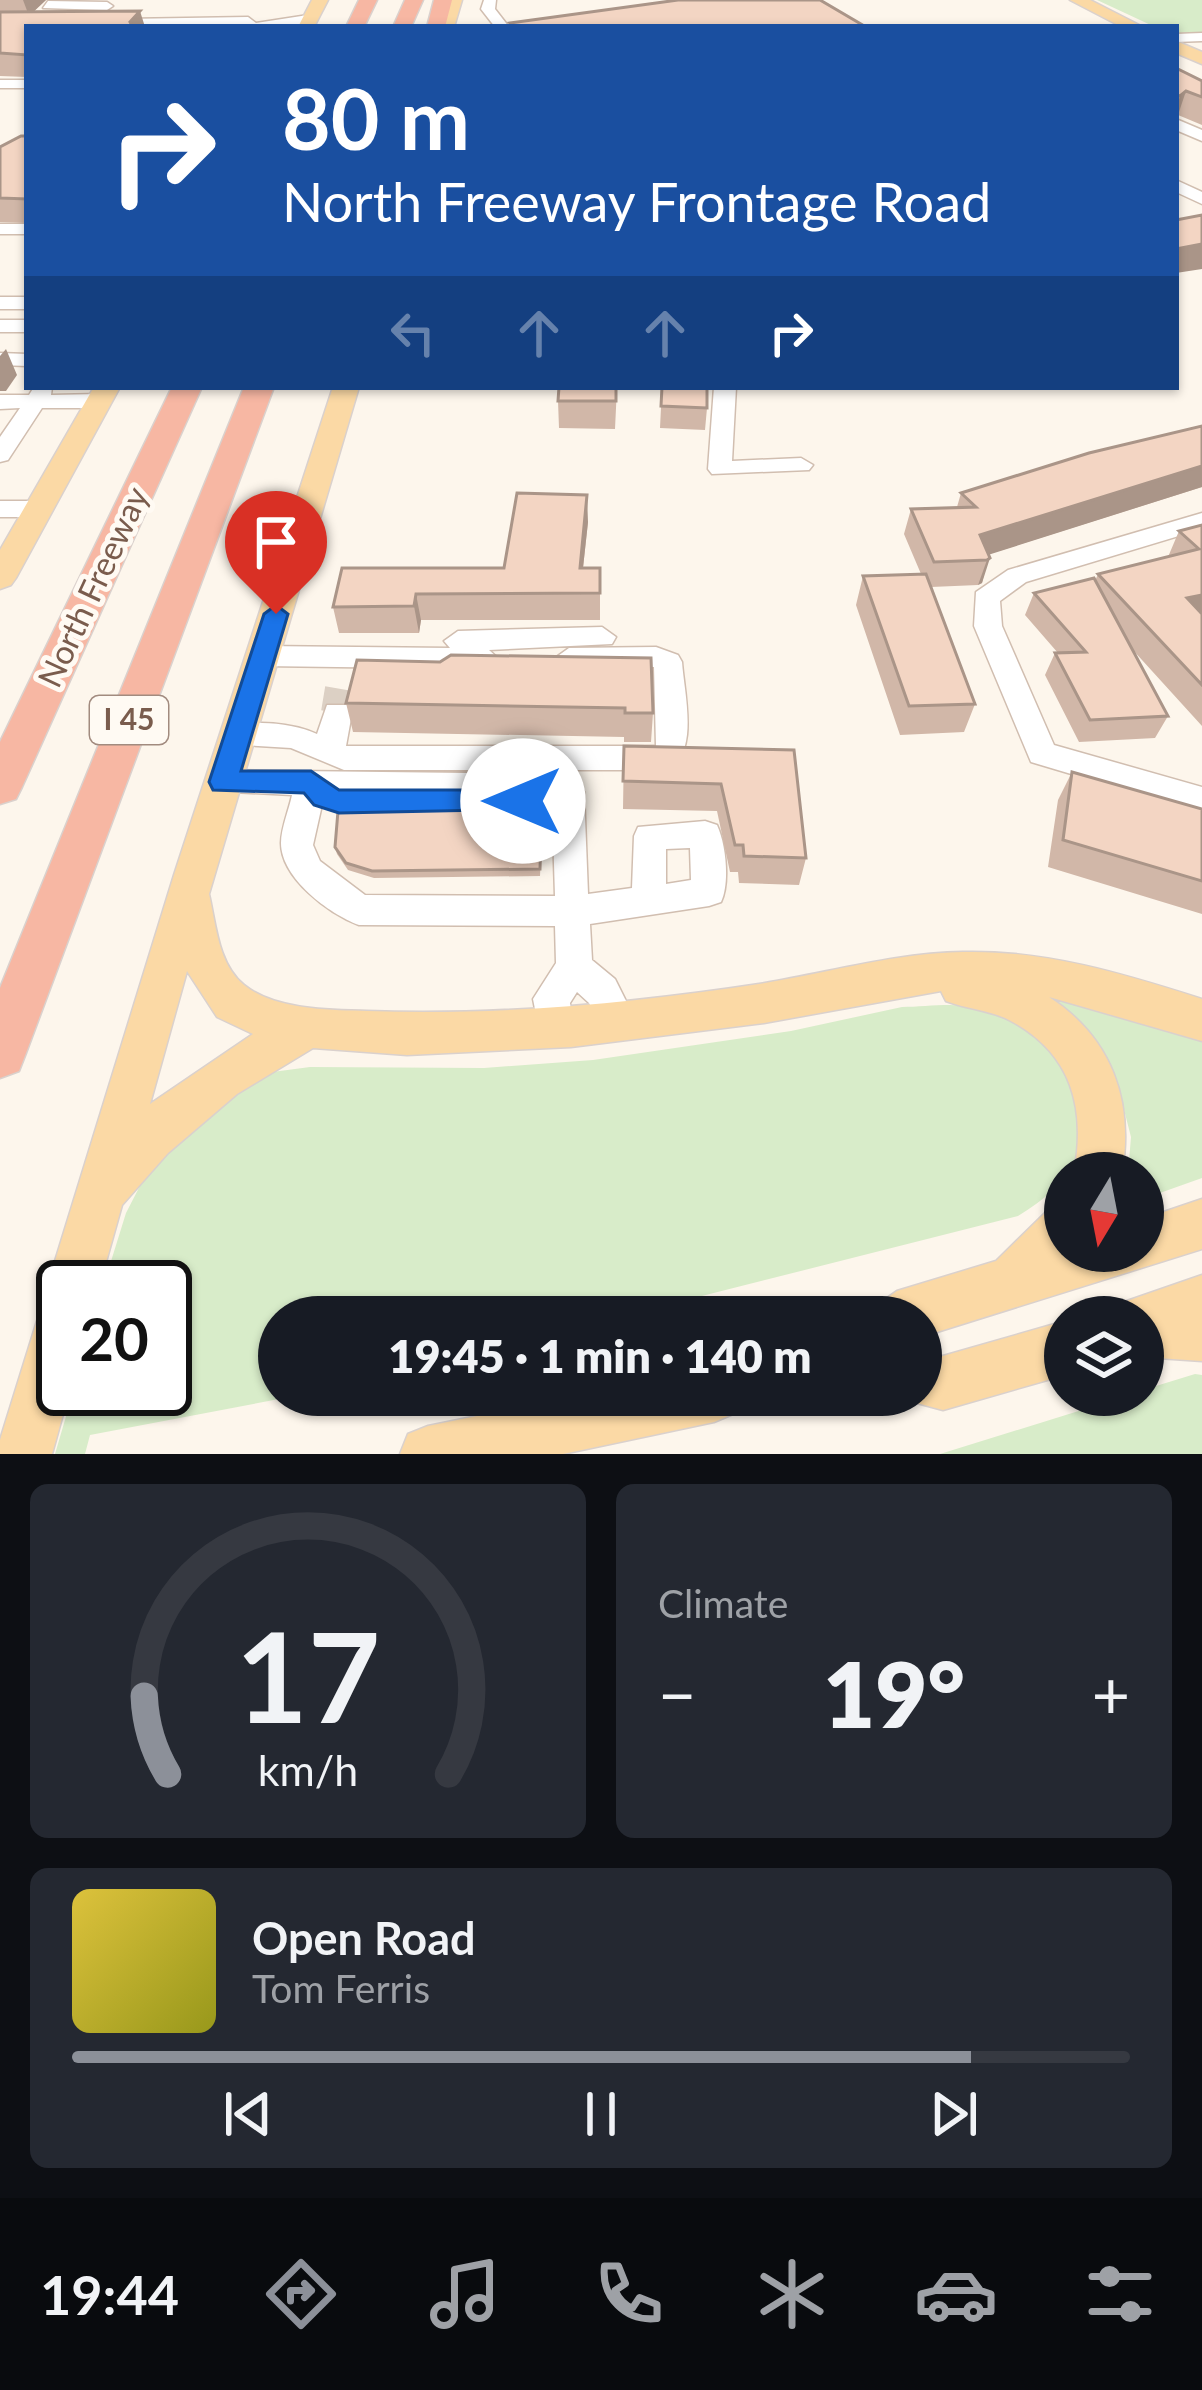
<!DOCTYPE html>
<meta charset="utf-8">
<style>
:root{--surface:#171b24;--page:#242831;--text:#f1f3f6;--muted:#9ea1a6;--line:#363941;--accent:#8c9099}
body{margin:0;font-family:Lato,sans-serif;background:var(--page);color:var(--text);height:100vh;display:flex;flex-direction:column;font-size:45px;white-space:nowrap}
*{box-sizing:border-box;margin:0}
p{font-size:39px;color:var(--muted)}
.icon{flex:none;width:66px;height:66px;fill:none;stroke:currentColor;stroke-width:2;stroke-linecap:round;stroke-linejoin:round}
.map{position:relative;height:1454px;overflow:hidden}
.drawer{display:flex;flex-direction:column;gap:30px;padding:30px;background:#0d0f14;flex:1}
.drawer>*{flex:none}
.banner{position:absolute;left:24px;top:24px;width:1155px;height:366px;border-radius:0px;box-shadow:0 3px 9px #0004;background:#1a4fa0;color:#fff;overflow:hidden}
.needle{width:78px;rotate:190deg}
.fabs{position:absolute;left:1044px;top:1152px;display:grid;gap:24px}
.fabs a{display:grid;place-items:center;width:120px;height:120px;border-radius:50%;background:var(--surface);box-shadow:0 3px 9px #0004;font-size:60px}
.speed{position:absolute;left:36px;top:1260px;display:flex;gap:24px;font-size:60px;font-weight:700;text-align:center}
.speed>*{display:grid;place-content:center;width:156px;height:156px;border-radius:50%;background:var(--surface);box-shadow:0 3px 9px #0004;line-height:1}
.speed .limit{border:6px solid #111;border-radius:18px;background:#fff;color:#111}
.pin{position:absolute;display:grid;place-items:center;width:102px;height:102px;color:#fff;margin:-123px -51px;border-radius:50% 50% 50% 0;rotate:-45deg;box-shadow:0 0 12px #0007}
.pin .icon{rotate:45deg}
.me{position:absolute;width:132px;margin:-66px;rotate:270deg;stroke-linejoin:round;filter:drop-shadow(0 0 9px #0008)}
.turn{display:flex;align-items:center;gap:42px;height:252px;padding:0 60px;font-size:54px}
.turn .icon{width:156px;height:156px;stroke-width:2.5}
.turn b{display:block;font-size:84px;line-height:102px}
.lanes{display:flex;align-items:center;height:114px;padding:0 60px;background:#0003;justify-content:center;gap:60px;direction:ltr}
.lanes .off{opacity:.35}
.big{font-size:90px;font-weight:800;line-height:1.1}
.drawer .card{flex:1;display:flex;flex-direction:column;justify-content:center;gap:18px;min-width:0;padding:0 42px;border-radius:18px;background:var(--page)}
.drawer .dial{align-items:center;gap:0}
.dial svg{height:312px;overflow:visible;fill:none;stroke:var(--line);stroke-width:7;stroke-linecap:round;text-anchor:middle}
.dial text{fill:var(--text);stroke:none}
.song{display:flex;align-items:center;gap:36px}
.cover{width:144px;height:144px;border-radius:18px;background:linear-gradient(135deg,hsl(50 70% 55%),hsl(60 70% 35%))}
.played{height:12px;border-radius:6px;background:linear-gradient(90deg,var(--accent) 85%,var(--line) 85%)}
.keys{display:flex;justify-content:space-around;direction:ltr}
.heat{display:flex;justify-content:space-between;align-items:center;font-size:66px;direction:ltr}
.drawer .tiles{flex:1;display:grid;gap:30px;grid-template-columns:1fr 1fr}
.card:last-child{grid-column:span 2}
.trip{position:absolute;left:258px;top:1296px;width:684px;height:120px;border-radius:60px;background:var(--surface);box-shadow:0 3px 9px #0004;font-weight:800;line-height:120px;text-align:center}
.menu{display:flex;height:192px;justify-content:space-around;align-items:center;background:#090b0e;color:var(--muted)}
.menu .icon{width:84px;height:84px}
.menu .current{color:var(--accent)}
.menu b{font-size:54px;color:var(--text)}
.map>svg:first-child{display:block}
</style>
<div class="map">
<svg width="1202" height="1454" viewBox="0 0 1202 1454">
<rect width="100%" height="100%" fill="#fdf6ec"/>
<path fill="#d8ecc9" d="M1097 0H1202V32L1177 33 1176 27H1155Z
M1021 984 1202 1033V1178L1143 1199V1173H1128L1131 1137 1120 1094Z
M902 1007C925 1007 955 1002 977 1008 1057 1029 1089 1088 1078 1165 1062 1184 1044 1200 1018 1216L619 1317H279V1395H300L90 1435 85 1454H55L74 1389H165V1287H103L126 1213 162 1143 265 1073 310 1067 484 1068 593 1060 791 1031Z
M1195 1374 1202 1375V1454H940L1130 1395H1143V1390Z"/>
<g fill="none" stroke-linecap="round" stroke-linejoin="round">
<path stroke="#dcd0c4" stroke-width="32" stroke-dasharray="32 16" stroke-linecap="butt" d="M337 713 341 689"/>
<defs>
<path id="minor" d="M484 0H496L495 9 509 27H495L481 9Z
M48 1 107 2 113 6 107 10 43 8Z
M308 15 313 22 282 27H124L117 23 124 19 248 17 256 23Z
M1202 33V41L1176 42V34Z
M0 80H27V88H0Z
M1176 119 1202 130V141L1176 130Z
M1176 180 1202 192V204L1176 192Z
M0 224H27V234H0Z
M0 297H27V309H0Z
M0 320H27V332H0Z
M0 353 27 354V366L0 365Z
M34 387H52L51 395 99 394 110 401 99 408H42L8 460 0 462V437L20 408 0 409V395H29Z
M714 387H736L732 461 801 458 813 465 809 470 712 474 708 469Z
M0 501H39L51 509 39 517H0Z
M1202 513V529L1026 582 1000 601 1002 626 1054 745 1202 787V813L1031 762 974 626 976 592 1008 570Z
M602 627 616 637 612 644 489 650 499 659 485 669 263 666 249 656 263 646 450 648 444 641 458 631Z
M656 647 678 655 682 662C684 693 701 758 664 770H344L291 748 228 744 224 736 228 728C255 719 292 723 317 734L327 705H347L352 713 346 746H656L654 667 569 668 555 658 569 648Z
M223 770 553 774 579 783 584 792 588 894 632 888 634 836 638 827 705 821 717 825C726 844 730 883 721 902L709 906 590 924 592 960 615 979 635 1019 630 1031 617 1036 604 1031 589 1003 577 992 570 1003 573 1027 567 1039 554 1044 541 1039 533 999 556 963 555 926 359 925C329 914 281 878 281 843 281 828 289 810 292 795L212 791 207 782 212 773ZM324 796 552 799 555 896 365 895 320 861 313 845ZM690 848 691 880 666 884V849Z"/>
<path id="major" d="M312 0H328L314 27H298Z
M446 0H462L454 27H438Z
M1070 0H1090L1143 27H1122Z
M1176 41 1202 52V64L1176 53Z
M94 387H120L16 578 11 585 0 589V550Z
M333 387H359L209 894C216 924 218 964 244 985 275 1010 329 1010 367 1011 499 1016 634 1003 765 983 831 972 896 953 963 952 1045 950 1124 974 1202 999V1041L1049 997C1112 1038 1134 1101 1122 1173H1074C1086 1108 1072 1053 1009 1020 990 1010 967 1009 946 1001L941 991 764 1023 571 1047 407 1055 313 1048 237 1094 168 1153 122 1205 99 1287H63V1389H70L52 1454H0V1440L37 1321 44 1302 52 1299 47 1287 174 875ZM187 971 217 1017 253 1034 150 1104Z
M1202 1199V1249L921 1337V1317H880L887 1298 897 1291 996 1261 1047 1211 1065 1204V1251H1143V1219Z
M1202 1275V1361L1143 1357V1317H1118L1124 1302Z
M1065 1321V1375L943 1410 902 1399 900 1395H921V1353L943 1356Z
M579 1395H741L733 1414 714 1422 563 1454H400L408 1434 428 1426Z"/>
<path id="highway" d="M359 0H377L364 27H346Z
M405 0H423L411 27H393Z
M434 0H452L445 27H427Z
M172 387H202L22 787 16 799 0 804V742Z
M244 387H274L26 1053 19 1071 0 1078V988Z"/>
</defs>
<use href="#minor" stroke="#d1beb0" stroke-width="3"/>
<use href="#major" stroke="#dad1cd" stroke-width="3"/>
<use href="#highway" stroke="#dad1cd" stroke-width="3"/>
<use href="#minor" fill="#fff" fill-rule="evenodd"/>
<use href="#major" fill="#fbd9a5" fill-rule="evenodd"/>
<use href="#highway" fill="#f7b7a3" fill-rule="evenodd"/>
</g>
<path fill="#d1b7a8" d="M0 0H46L34 11 27 27V77L0 76Z
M1176 68 1202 81V125L1178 115 1176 116Z
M27 136V223L0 222V147Z
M617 387 615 429 559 428 558 401Z
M662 387 707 408 705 430 660 428Z
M1202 487 989 554 982 583 978 585 931 587 975 704 964 732 900 735 856 605 863 576 921 574 904 534 911 509 957 507 961 493Z
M588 522 583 568H600V620H421L419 633H339L333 607 504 568Z
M1202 525V726L1132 649 1168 716 1155 738 1079 742 1045 675 1055 653H1058L1025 615 1034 593 1095 581 1098 574 1168 557 1179 531Z
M357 660 653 713 651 742H624V737L353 732 346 703Z
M624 746 794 750 806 858 799 885 739 883 738 872H730L717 811 623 809Z
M1072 772 1202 809V914L1048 867 1058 800Z
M543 809 540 876 374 878 348 870 337 854 335 847Z"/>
<path fill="#aa9588" d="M23 0H46L29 16Z
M140 11 145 27H132L130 22Z
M1186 91 1178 115 1176 116V108L1180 96Z
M1202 244V269L1176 273V249Z
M6 349 17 375 6 391H0V356Z
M1202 466V487L972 560 980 535Z
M587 495 588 522 580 595V568Z
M990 558 982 583 978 585 987 560Z
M416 594 421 620 419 633 414 606Z
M1202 595V616L1187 598Z"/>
<path fill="#f3d5c3" stroke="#aa9588" stroke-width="3" d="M678 0H820L866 27H514L510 23Z
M140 11 130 22 133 27H27V55L0 53V12Z
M1176 68 1202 81V97L1186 91 1180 96 1176 94Z
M21 136H27V199L0 198V147Z
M1202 215V244L1176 249V220Z
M559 387H616V401H558Z
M662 387H707V408L661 406Z
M1202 426V466L980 535 990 558 987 560 934 562 911 509 976 507 961 493 1089 453Z
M517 493 587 495 580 568H600V593L416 594 414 606 333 607 342 568H504Z
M1202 525V595L1187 598 1202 614V685L1098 574 1199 549 1179 531Z
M926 574 975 704 909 706 863 576Z
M1094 578 1168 716 1090 720 1055 653 1086 652 1034 593Z
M451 655 651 658 653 713H625V708L346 703 357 660 440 662Z
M624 746 794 750 806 858 744 856 743 845H735L721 784 623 781Z
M1072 772 1202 809V881L1063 840Z
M339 799 542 802 540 869 372 871 346 863 335 847Z"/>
<path fill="#1a73e8" stroke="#114b97" stroke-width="3" d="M276 605 288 614 241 771H311L339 790H523L533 793 538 801 533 809 339 813 314 805 304 793 213 790 209 782 264 614Z"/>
<g text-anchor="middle" stroke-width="10" stroke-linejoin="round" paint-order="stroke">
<rect fill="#fffaf3" stroke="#a28b7f" stroke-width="3" x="90" y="696" width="78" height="48" rx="9"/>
<g font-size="30" font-weight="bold" fill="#7a5c4d">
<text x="129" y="730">I 45</text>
</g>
<g font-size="33" fill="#7a5c4d" stroke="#fffaf3">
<text transform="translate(93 587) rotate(-65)" y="12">North Freeway</text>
</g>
</g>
</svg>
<div class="fabs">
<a><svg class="needle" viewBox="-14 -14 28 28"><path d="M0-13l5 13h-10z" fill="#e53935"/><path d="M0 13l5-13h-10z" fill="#9ea1a6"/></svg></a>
<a><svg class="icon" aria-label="layers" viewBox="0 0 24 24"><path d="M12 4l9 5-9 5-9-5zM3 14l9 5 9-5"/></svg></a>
</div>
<div class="speed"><div class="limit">20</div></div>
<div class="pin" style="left:276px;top:614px;background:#d93025"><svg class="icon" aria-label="arrive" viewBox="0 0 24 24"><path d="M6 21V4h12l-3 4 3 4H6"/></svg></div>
<svg class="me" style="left:523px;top:801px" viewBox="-20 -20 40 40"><circle r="19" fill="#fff"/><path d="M0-13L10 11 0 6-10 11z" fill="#1a73e8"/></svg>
<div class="trip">19:45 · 1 min · 140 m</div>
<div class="banner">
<div class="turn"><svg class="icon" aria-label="right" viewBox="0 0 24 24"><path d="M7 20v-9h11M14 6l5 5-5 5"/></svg><div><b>80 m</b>North Freeway Frontage Road</div></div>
<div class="lanes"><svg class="icon off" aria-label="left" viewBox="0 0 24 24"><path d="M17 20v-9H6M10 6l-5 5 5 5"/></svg><svg class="icon off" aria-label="ahead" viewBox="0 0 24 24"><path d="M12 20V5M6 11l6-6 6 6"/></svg><svg class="icon off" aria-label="ahead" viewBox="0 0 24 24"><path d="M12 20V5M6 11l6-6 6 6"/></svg><svg class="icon" aria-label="right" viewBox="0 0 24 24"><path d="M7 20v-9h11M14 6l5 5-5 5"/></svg></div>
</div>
</div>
<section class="drawer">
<div class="tiles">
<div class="card dial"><svg viewBox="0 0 100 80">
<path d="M14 69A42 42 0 1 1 86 69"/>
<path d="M14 69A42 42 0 0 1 8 49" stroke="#8c9099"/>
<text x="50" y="56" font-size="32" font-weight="700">17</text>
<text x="50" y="72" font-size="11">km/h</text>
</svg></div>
<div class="card"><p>Climate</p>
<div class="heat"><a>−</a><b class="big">19°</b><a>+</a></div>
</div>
<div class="card">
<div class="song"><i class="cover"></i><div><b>Open Road</b><p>Tom Ferris</p></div></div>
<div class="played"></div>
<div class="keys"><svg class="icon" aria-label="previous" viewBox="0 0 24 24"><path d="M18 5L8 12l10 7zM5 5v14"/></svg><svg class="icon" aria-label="pause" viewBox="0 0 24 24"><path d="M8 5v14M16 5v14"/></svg><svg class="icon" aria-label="next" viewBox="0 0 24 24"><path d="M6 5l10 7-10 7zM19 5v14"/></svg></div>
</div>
</div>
</section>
<nav class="menu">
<b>19:44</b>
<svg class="icon current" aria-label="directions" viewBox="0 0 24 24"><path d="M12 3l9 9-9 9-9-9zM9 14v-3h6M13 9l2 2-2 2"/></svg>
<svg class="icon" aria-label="music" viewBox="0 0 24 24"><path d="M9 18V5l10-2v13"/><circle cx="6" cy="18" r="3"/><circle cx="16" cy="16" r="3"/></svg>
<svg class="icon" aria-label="phone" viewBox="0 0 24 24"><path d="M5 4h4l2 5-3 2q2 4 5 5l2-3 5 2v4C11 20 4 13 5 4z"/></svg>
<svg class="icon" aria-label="climate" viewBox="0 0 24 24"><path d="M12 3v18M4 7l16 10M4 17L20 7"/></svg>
<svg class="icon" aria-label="car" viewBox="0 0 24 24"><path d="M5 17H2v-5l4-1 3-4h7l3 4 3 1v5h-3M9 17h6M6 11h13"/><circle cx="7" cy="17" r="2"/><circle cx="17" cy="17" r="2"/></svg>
<svg class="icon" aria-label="filters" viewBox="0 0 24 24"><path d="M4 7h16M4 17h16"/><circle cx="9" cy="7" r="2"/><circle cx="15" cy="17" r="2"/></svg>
</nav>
